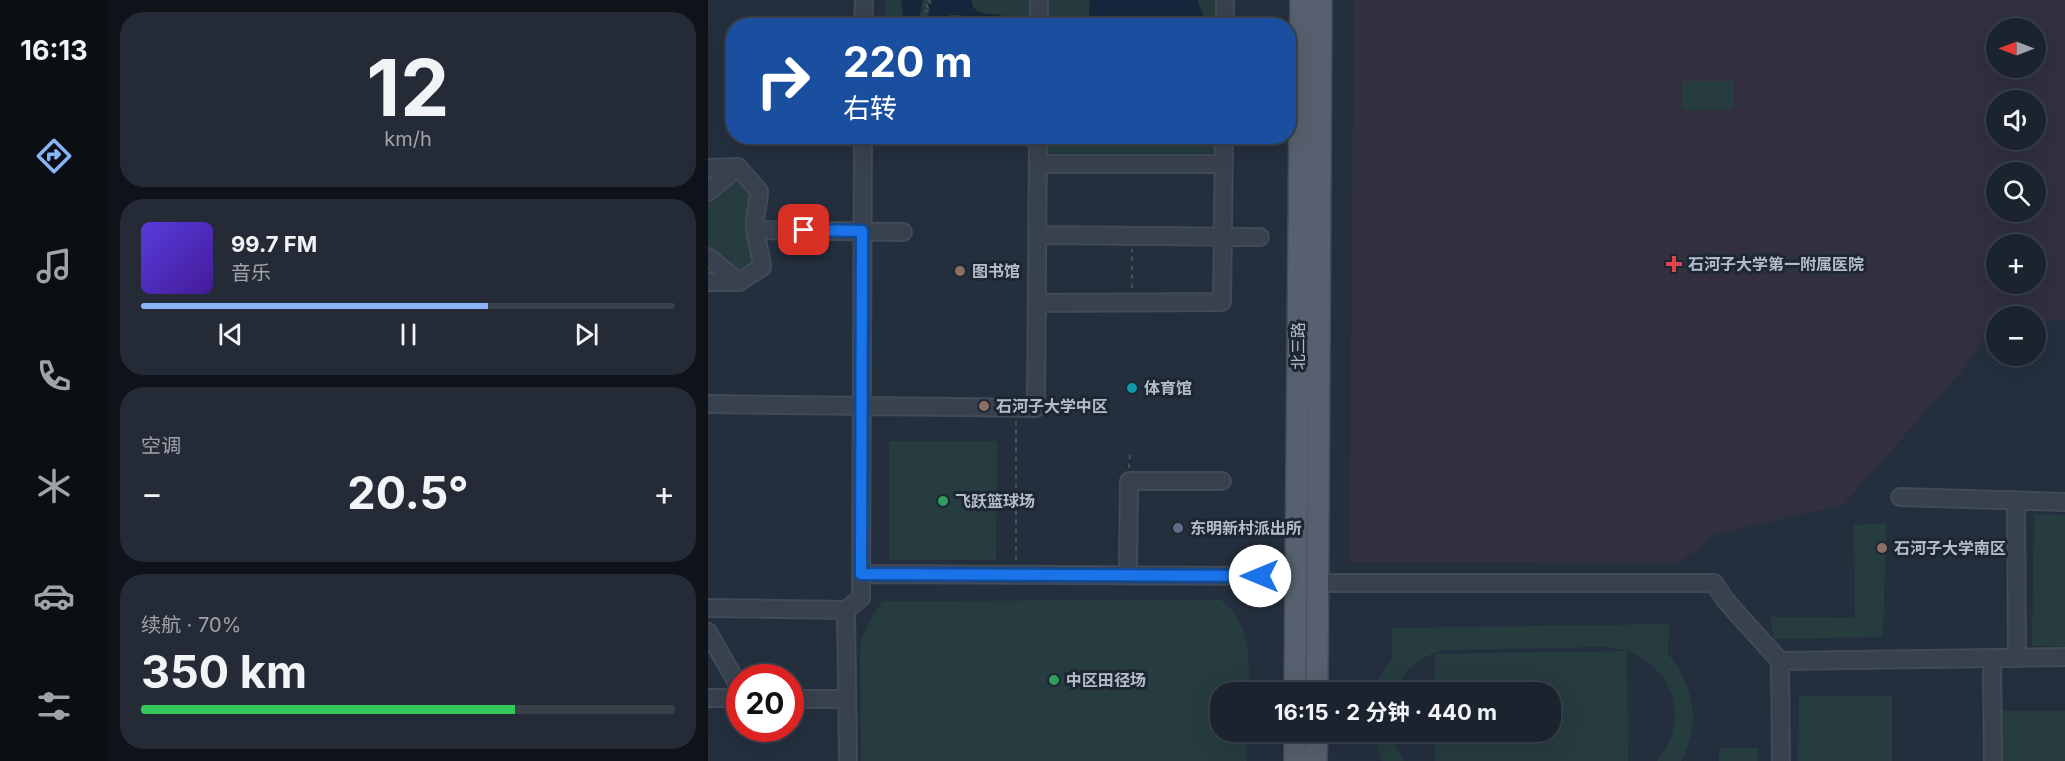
<!DOCTYPE html>
<html lang="zh">
<meta charset="utf-8">
<style>
:root{--surface:#1b232e;--page:#242b36;--text:#f1f3f6;--muted:#a0a4aa;--line:#39404a;--accent:#8ab4f8}
body{margin:0;font-family:Inter,"Noto Sans SC",sans-serif;background:var(--page);color:var(--text);height:100vh;display:flex;flex-direction:column;font-size:22px;white-space:nowrap}
*{box-sizing:border-box;margin:0}
p{font-size:20px;color:var(--muted)}
.icon{flex:none;width:33px;height:33px;fill:none;stroke:currentColor;stroke-width:2;stroke-linecap:round;stroke-linejoin:round}
.map{position:relative;flex:1;overflow:hidden}
.details{display:flex;flex-direction:column;gap:12px;padding:12px;background:#0f1319;width:600px}
.details>*{flex:none}
.hud{position:absolute;left:18px;top:18px;width:570px;height:126px;border-radius:24px;box-shadow:0 6px 24px #0002,0 0 0 2px var(--line);background:#1a4fa0;color:#fff;overflow:hidden}
.needle{width:39px;rotate:270deg}
.fabs{position:absolute;left:1278px;top:18px;display:grid;gap:12px}
.fabs a{display:grid;place-items:center;width:60px;height:60px;border-radius:50%;background:var(--surface);box-shadow:0 6px 24px #0002,0 0 0 2px var(--line);font-size:30px}
.speed{position:absolute;left:18px;top:664px;display:flex;gap:12px;font-size:30px;font-weight:700;text-align:center}
.speed>*{display:grid;place-content:center;width:78px;height:78px;border-radius:50%;background:var(--surface);box-shadow:0 6px 24px #0002,0 0 0 2px var(--line);line-height:1}
.speed .limit{border:9px solid #d22;background:#fff;color:#111}
.pin{position:absolute;display:grid;place-items:center;width:51px;height:51px;color:#fff;margin:-26px;border-radius:12px;box-shadow:0 3px 9px #0006}
.me{position:absolute;width:66px;margin:-33px;rotate:270deg;stroke-linejoin:round;filter:drop-shadow(0 0 4px #0008)}
.turn{display:flex;align-items:center;gap:21px;height:126px;padding:0 18px;font-size:27px}
.turn .icon{width:78px;height:78px;stroke-width:2.5}
.turn b{display:block;font-size:42px;line-height:51px}
.big{font-size:45px;font-weight:700;line-height:1.1}
.details .widget{flex:1;display:flex;flex-direction:column;justify-content:center;gap:9px;min-width:0;padding:0 21px;border-radius:24px;background:var(--page)}
.details .dial{align-items:center;gap:0}
.dial b{font-size:78px;line-height:1}
.song{display:flex;align-items:center;gap:18px}
.cover{width:72px;height:72px;border-radius:9px;background:linear-gradient(135deg,hsl(250 70% 55%),hsl(260 70% 35%))}
.played{height:6px;border-radius:3px;background:linear-gradient(90deg,var(--accent) 65%,var(--line) 65%)}
.keys{display:flex;justify-content:space-around;direction:ltr}
.heat{display:flex;justify-content:space-between;align-items:center;font-size:33px;direction:ltr}
.charge{height:9px;border-radius:4px;background:linear-gradient(90deg,#34c759 70%,var(--line) 0)}
.trip{position:absolute;left:502px;top:682px;width:351px;height:60px;border-radius:24px;background:var(--surface);box-shadow:0 6px 24px #0002,0 0 0 2px var(--line);font-weight:700;line-height:60px;text-align:center}
main{display:flex;flex:1;min-height:0}
.tab-bar{display:flex;flex-direction:column;width:108px;justify-content:space-around;align-items:center;background:#0b0e12;color:var(--muted)}
.tab-bar .icon{width:42px;height:42px}
.tab-bar .selected{color:var(--accent)}
.tab-bar b{font-size:27px;color:var(--text)}
.map>svg:first-child{display:block}
</style>
<main>
<nav class="tab-bar">
<b>16:13</b>
<svg class="icon selected" aria-label="directions" viewBox="0 0 24 24"><path d="M12 3l9 9-9 9-9-9zM9 14v-3h6M13 9l2 2-2 2"/></svg>
<svg class="icon" aria-label="music" viewBox="0 0 24 24"><path d="M9 18V5l10-2v13"/><circle cx="6" cy="18" r="3"/><circle cx="16" cy="16" r="3"/></svg>
<svg class="icon" aria-label="phone" viewBox="0 0 24 24"><path d="M5 4h4l2 5-3 2q2 4 5 5l2-3 5 2v4C11 20 4 13 5 4z"/></svg>
<svg class="icon" aria-label="climate" viewBox="0 0 24 24"><path d="M12 3v18M4 7l16 10M4 17L20 7"/></svg>
<svg class="icon" aria-label="car" viewBox="0 0 24 24"><path d="M5 17H2v-5l4-1 3-4h7l3 4 3 1v5h-3M9 17h6M6 11h13"/><circle cx="7" cy="17" r="2"/><circle cx="17" cy="17" r="2"/></svg>
<svg class="icon" aria-label="filters" viewBox="0 0 24 24"><path d="M4 7h16M4 17h16"/><circle cx="9" cy="7" r="2"/><circle cx="15" cy="17" r="2"/></svg>
</nav>
<section class="details">
<div class="widget dial"><b>12</b><p>km/h</p></div>
<div class="widget">
<div class="song"><i class="cover"></i><div><b>99.7 FM</b><p>音乐</p></div></div>
<div class="played"></div>
<div class="keys"><svg class="icon" aria-label="previous" viewBox="0 0 24 24"><path d="M18 5L8 12l10 7zM5 5v14"/></svg><svg class="icon" aria-label="pause" viewBox="0 0 24 24"><path d="M8 5v14M16 5v14"/></svg><svg class="icon" aria-label="next" viewBox="0 0 24 24"><path d="M6 5l10 7-10 7zM19 5v14"/></svg></div>
</div>
<div class="widget"><p>空调</p>
<div class="heat"><a>−</a><b class="big">20.5°</b><a>+</a></div>
</div>
<div class="widget"><p>续航 · 70%</p><b class="big">350 km</b><div class="charge"></div></div>
</section>
<div class="map">
<svg width="1357" height="761" viewBox="0 0 1357 761">
<rect width="100%" height="100%" fill="#242f3e"/>
<path fill="#32303f" fill-rule="evenodd" d="M646 0H1357V320H1328V316H1288V323L1258 366 1135 505 1008 534 971 563 641 562ZM1288 28H1328V68H1288ZM1288 100H1328V140H1288ZM1288 172H1328V212H1288ZM1288 244H1328V284H1288Z"/>
<path fill="#263c3f" d="M177 0H323V25L176 26Z
M339 0H382L380 25 339 26Z
M489 0H511V25L486 26 495 15Z
M974 81H1026V110H974Z
M339 137H508L507 156 339 154Z
M30 167 47 194 54 267 0 282V168Z
M181 441H289L288 560H181Z
M1326 514 1357 515V647L1324 646Z
M1178 523 1175 637 1065 639 1063 617 1147 618 1146 525Z
M513 600C543 623 541 659 541 693H513V732H540L539 761H153L152 644 165 614 175 601Z
M961 624 960 654C987 686 993 724 973 761H949C989 713 957 650 897 647L737 650C712 656 696 670 686 693H666L672 676 684 659V628Z
M919 651 920 761H727V732H843V693H727V654Z
M1091 696H1184V761H1090Z
M1292 711H1357V761H1292Z
M664 732H683L687 744 697 761H674Z
M1011 748H1050V761H1011Z"/>
<path fill="#17263c" d="M193 0H215L210 25H196Z
M224 0H263C268 22 286 8 300 19V25H284L281 20 276 22 277 25H269L252 15H241L237 25H232L220 15 222 10 220 6Z
M382 0H489L495 15 486 25H380Z"/>
<g fill="none" stroke-linecap="round" stroke-linejoin="round">
<defs>
<path id="minor" d="M155 26 156 0
M331 26V0
M517 26V0
M330 164H515
M0 168 30 167 51 191C51 202 47 212 47 224 47 239 53 253 54 267L31 282H0
M0 192 30 167
M57 230 195 232
M330 235 552 237
M0 257 31 282
M329 303 514 302 516 136
M0 404 328 408 330 136
M1192 497 1357 502
M1308 500 1309 658
M153 574 552 576
M420 575 421 481H514
M610 583H1006L1018 601 1072 661 1357 657
M0 608 138 610
M0 632 32 688
M1284 658 1285 761
M1072 661 1073 761
M0 698H32
M82 699H138
M140 761 138 610 153 598 155 136"/>
<path id="major" d="M587 693 593 0
M609 693 613 0
M587 761V732
M608 761 609 732"/>
</defs>
<use href="#minor" stroke="#414a57" stroke-width="20"/>
<use href="#major" stroke="#414a57" stroke-width="24"/>
<path stroke="#3f5557" stroke-width="2" stroke-dasharray="4.5 4.5" stroke-linecap="butt" d="M220 0 223 3 218 5 222 10 215 12 216 20 223 26
M424 288V249
M421 468 422 452
M308 560V421"/>
<use href="#minor" stroke="#38414e" stroke-width="16"/>
<use href="#major" stroke="#56606e" stroke-width="21"/>
</g>
<g fill="none" stroke-linecap="round" stroke-linejoin="round">
<defs>
<path id="route" d="M96 230 154 231 153 574 552 576"/>
</defs>
<use href="#route" stroke="#114b97" stroke-width="15"/>
<use href="#route" stroke="#1a73e8" stroke-width="10"/>
</g>
<path fill="#e0444e" stroke="#1d2633" stroke-width="2" d="M963 255h6v6h6v6h-6v6h-6v-6h-6v-6h6z"/>
<g fill="#8d6e63" stroke="#1d2633" stroke-width="2">
<circle cx="252" cy="271" r="6"/>
<circle cx="276" cy="406" r="6"/>
<circle cx="1174" cy="548" r="6"/>
</g>
<circle fill="#0f9aa8" stroke="#1d2633" stroke-width="2" cx="424" cy="388" r="6"/>
<g fill="#2e9e5b" stroke="#1d2633" stroke-width="2">
<circle cx="235" cy="501" r="6"/>
<circle cx="346" cy="680" r="6"/>
</g>
<circle fill="#5c6f8a" stroke="#1d2633" stroke-width="2" cx="470" cy="528" r="6"/>
<g text-anchor="middle" stroke-width="6" stroke-linejoin="round" paint-order="stroke">
<g font-size="16" font-weight="bold" fill="#b4bcc9" stroke="#1d2633" text-anchor="start">
<text x="980" y="270">石河子大学第一附属医院</text>
<text x="264" y="277">图书馆</text>
<text x="436" y="394">体育馆</text>
<text x="288" y="412">石河子大学中区</text>
<text x="247" y="507">飞跃篮球场</text>
<text x="482" y="534">东明新村派出所</text>
<text x="1186" y="554">石河子大学南区</text>
<text x="358" y="686">中区田径场</text>
</g>
<g font-size="16" fill="#b4bcc9" stroke="#1d2633">
<text transform="translate(590 346) rotate(-90)" y="6">北三路</text>
</g>
</g>
</svg>
<div class="fabs">
<a><svg class="needle" viewBox="-14 -14 28 28"><path d="M0-13l5 13h-10z" fill="#e53935"/><path d="M0 13l5-13h-10z" fill="#a0a4aa"/></svg></a>
<a><svg class="icon" aria-label="sound" viewBox="0 0 24 24"><path d="M4 9h4l5-4v14l-5-4H4zM17 9q2 3 0 6"/></svg></a>
<a><svg class="icon" aria-label="search" viewBox="0 0 24 24"><circle cx="10" cy="10" r="6"/><path d="M15 15l6 6"/></svg></a>
<a>+</a>
<a>−</a>
</div>
<div class="speed"><div class="limit">20</div></div>
<div class="pin" style="left:96px;top:230px;background:#d93025"><svg class="icon" aria-label="arrive" viewBox="0 0 24 24"><path d="M6 21V4h12l-3 4 3 4H6"/></svg></div>
<svg class="me" style="left:552px;top:576px" viewBox="-20 -20 40 40"><circle r="19" fill="#fff"/><path d="M0-13L10 11 0 6-10 11z" fill="#1a73e8"/></svg>
<div class="trip">16:15 · 2 分钟 · 440 m</div>
<div class="hud">
<div class="turn"><svg class="icon" aria-label="right" viewBox="0 0 24 24"><path d="M7 20v-9h11M14 6l5 5-5 5"/></svg><div><b>220 m</b>右转</div></div>
</div>
</div>
</main>
